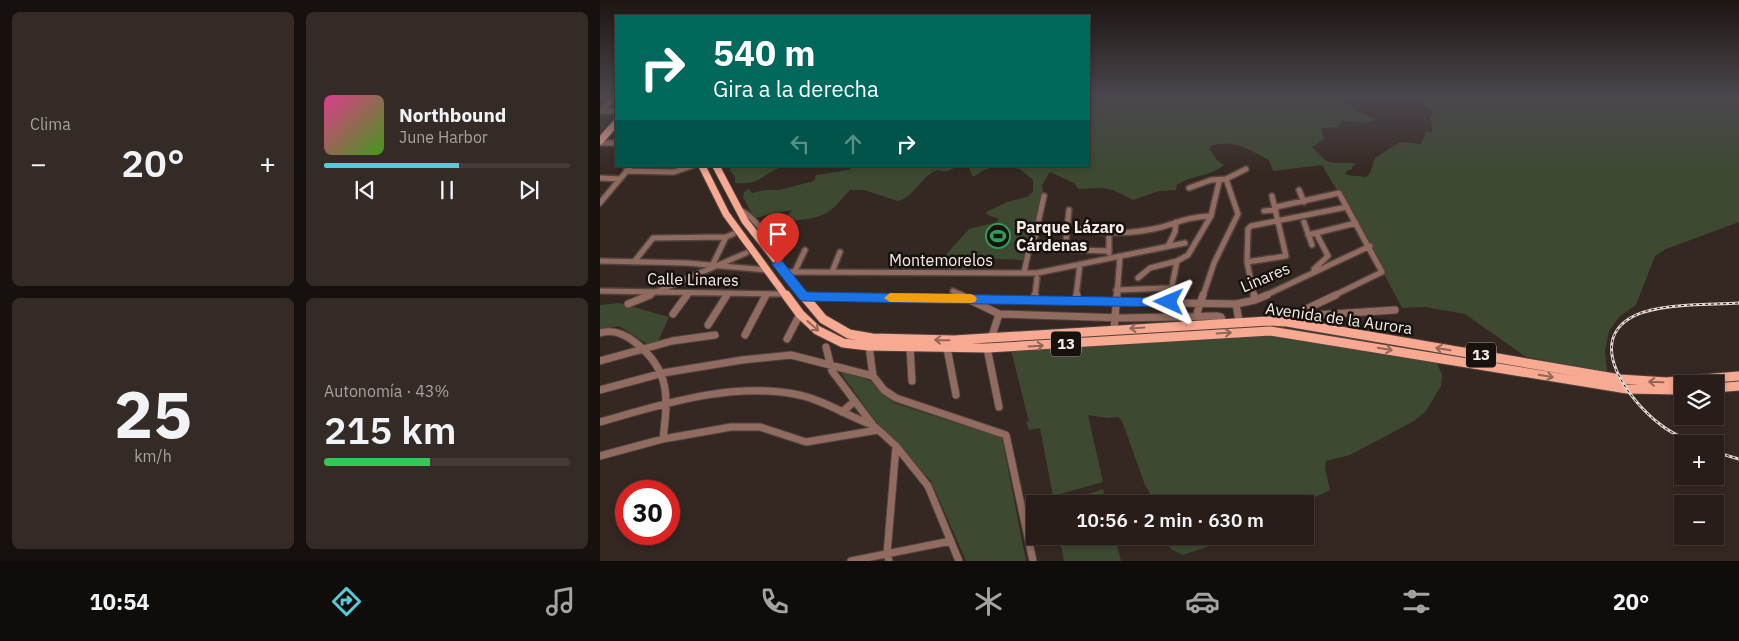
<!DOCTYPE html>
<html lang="es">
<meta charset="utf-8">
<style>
:root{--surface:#281d19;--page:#342a26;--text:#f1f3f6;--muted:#a5a2a2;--line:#443b38;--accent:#53cbda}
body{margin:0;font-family:"IBM Plex Sans",sans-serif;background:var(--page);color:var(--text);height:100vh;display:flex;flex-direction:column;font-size:19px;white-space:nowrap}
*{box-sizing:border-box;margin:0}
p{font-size:16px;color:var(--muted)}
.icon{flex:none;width:28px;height:28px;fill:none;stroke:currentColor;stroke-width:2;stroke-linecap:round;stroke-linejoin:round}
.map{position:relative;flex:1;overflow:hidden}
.sheet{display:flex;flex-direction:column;gap:12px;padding:12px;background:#16100e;width:600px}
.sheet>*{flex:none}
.guide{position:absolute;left:15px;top:15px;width:475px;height:152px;border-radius:0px;box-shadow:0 2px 8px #0003,0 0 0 1px var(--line);background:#00695c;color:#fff;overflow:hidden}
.tools{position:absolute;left:1074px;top:375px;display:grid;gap:10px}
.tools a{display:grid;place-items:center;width:50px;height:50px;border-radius:0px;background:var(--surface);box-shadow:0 2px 8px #0003,0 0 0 1px var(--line);font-size:25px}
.speed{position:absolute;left:15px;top:480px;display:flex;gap:10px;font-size:25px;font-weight:700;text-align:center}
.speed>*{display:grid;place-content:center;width:65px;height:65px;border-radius:50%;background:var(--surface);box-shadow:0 2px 8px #0003,0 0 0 1px var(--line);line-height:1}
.speed .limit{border:8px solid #d22;background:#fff;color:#111}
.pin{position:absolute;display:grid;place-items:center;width:42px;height:42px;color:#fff;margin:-51px -21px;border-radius:50% 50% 50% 0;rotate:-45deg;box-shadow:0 0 5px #0007}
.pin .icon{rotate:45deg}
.me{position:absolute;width:55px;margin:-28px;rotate:271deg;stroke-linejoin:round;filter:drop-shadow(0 0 4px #0008)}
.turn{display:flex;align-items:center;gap:18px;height:105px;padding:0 15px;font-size:22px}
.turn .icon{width:65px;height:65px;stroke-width:2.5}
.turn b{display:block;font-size:35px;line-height:42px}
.lanes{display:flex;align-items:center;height:48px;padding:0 15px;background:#0003;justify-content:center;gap:25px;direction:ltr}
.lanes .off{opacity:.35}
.big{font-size:38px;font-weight:600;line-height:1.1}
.sheet .card{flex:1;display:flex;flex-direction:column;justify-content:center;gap:8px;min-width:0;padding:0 18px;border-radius:8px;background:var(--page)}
.sheet .dial{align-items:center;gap:0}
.dial b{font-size:65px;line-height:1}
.song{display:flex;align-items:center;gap:15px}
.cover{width:60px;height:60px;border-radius:8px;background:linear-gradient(135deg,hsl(330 70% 55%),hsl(100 70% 35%))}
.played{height:5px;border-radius:2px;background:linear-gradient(90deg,var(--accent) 55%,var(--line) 55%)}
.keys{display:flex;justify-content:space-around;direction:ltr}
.heat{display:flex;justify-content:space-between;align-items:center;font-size:28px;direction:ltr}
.charge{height:8px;border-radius:4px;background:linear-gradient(90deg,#34c759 43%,var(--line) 0)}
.sheet .tiles{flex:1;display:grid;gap:12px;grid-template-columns:repeat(2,1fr)}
.trip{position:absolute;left:426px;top:495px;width:288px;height:50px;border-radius:0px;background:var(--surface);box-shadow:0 2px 8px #0003,0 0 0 1px var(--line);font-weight:600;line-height:50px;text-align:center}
.tab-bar{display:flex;height:80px;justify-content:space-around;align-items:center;background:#100c0a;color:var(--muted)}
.tab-bar .icon{width:35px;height:35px}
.tab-bar .on{color:var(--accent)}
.tab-bar b{font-size:22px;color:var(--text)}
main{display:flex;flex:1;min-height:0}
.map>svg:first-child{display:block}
</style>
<main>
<section class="sheet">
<div class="tiles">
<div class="card"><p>Clima</p>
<div class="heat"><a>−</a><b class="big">20°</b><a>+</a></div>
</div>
<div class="card">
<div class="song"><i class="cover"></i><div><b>Northbound</b><p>June Harbor</p></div></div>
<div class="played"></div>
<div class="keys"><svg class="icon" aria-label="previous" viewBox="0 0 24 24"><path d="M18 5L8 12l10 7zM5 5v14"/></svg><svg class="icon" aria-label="pause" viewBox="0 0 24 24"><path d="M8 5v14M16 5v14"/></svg><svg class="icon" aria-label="next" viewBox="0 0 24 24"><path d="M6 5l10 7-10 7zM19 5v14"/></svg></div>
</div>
<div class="card dial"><b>25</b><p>km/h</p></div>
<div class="card"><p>Autonomía · 43%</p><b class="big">215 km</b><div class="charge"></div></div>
</div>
</section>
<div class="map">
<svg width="1139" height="561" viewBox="0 0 1139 561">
<rect width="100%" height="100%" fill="#352721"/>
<path fill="#3d4a31" d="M489 96H746L745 100 757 111 775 119 767 123 742 120 738 127 721 128 724 139 712 147C716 151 722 158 727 161 737 165 746 161 756 164L752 167V169L745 172 747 175 766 177 770 173 775 158 800 142 821 144 826 132H832L831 120 829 116 833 115V113L822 103 808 96H1139V222L1066 249 1055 256 1036 305 1019 317 1009 331 1005 351 1007 372 926 357 865 314 825 307 802 308 784 274 787 273 742 191 738 192 722 165 673 171 669 160C649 150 634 138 610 146V149L616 159 624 165C610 177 591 175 577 185L576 190 559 191 533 200 513 190 503 188 478 189 474 183 450 172 442 185 443 191 431 243 427 248 424 260 372 258 368 269H333L369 229 397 222 399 219 388 215 386 212 407 202 427 197 433 192V180L420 169 414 168H391L384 170 373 177 368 166H489Z
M138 166H181V167C161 176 158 185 135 183V177L129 169Z
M255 166H361C349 168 351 174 338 170 320 176 316 196 298 201L264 190H250C243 197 236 207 228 212 216 220 196 220 182 222L192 210 154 218 143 197 144 192 149 189 152 193 165 190H179L214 181 216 175 248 170Z
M19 303 69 317 58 342 47 344 19 326 0 330V305Z
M665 335 680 336 836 360 842 375 841 386 826 411 814 421 750 455 726 461 725 468 730 490 713 498 705 511V504H555L545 485 522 421 518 417 507 418 488 415 503 482 453 496 440 428 429 430 426 421 429 422 411 350Z
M238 369 271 381 294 403 402 438 426 561H366L331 481 277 423Z
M503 489 507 504H456Z
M459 536H515L521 561H464Z
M562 536H645L629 542 627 540 583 555 572 550Z"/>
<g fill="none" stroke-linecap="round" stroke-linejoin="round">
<defs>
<path id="minor-far1" d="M0 111H16
M1 111 15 96
M0 143H16
M26 171 74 172 92 166
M0 178 20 179
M589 188 611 180 626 179 646 169
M699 190 704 202
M0 203 31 166
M676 207 739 193 782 272 733 296
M140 210C158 219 169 241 180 258L178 264
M664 211 676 210
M704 222 712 245
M477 228C505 235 534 234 562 227 578 222 593 216 611 216
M509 233V253
M708 235 756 223
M168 241 177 238
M433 246 442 249 509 251
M568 246 575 232 576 222
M465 249 469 210
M0 261 87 263 166 270
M34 262 53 238 126 237 133 234
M647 262 686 256 672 196
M112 266 126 237
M714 269 728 256 716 233
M195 271 205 250
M184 272 437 273 585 243
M232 272 240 252
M424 273 429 249 433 246 444 196
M538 278 550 268 577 261 588 255 611 216 619 182
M516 290 570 288
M0 291 185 294
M353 291 363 296
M47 296 146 253
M86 296 88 293
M126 296 127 294
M165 296 166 294
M435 296 437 278
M476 296 480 264
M517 296 520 256
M570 296 577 261
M603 296 614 263 638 214 626 179
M654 296 647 262 648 229 651 226 747 207
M664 296 770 246"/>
<path id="minor" d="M360 295 399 314 523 318 617 316 621 317 623 322
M654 295 655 300
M204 296 636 304 655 300 667 295
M435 300V295
M476 300 477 295
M569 302 570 295
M28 304 50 295
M636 304 639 321
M73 314 87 295
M596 316 603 295
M700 316 795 310
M689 321 700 316 706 309 736 295
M108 325 127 295
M514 329 517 295
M0 333C14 329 25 334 36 343 71 371 68 398 63 439
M145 335 166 295
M187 339 200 314
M391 339 399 314
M269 346 273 376
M226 347 232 371 273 425 296 446 328 486 359 561
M310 348 312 381
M347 348 356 395
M387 348 399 407
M0 361 72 341 115 335
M0 390 63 373 142 360 191 355 273 376 284 390 296 398 406 435 433 561
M242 412 255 401
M0 422C63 404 133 381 199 395 225 400 248 417 273 425
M0 456 63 439 131 427H160L206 442 278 430
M251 561 351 541
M289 561 287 554 296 446"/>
<path id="major-far1" d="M0 141 16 123
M102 166 126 214 186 296
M116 166 145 221 204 296"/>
<path id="major" d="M186 295 200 314 217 330 243 343 269 346 387 348 670 331 1027 389 1082 390
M203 295 223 319 249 334 272 338 354 340 668 321 687 322 1020 379 1066 382 1139 376
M1115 388 1139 386"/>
</defs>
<use href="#minor-far1" stroke="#50433d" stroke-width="8"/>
<use href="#minor" stroke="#50433d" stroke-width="9"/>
<use href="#major-far1" stroke="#50433d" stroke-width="9"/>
<use href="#major" stroke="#50433d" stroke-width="11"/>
<use href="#minor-far1" stroke="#916b5f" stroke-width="5"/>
<use href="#minor" stroke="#916b5f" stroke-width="7"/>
<use href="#major-far1" stroke="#f8a992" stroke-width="7"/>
<use href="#major" stroke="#f8a992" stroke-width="9"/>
<defs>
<path id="rail" d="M1094 444C1083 438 1071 433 1061 425 1030 402 982 340 1036 315 1062 303 1110 305 1139 303
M1115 452 1139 459"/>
</defs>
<use href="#rail" stroke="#e1d8d3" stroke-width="3"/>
<use href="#rail" stroke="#18120f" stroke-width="1" stroke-dasharray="3" stroke-linecap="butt"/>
</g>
<defs><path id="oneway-shaft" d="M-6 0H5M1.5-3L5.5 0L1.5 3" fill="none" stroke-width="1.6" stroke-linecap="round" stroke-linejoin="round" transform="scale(1.25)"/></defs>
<g stroke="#936557">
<use href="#oneway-shaft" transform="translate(213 326) rotate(41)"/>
<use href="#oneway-shaft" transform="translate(537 328) rotate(176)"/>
<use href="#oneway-shaft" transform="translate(624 333) rotate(-4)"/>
<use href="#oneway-shaft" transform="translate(342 340) rotate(-179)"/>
<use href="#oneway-shaft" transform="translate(436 346) rotate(-3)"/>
<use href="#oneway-shaft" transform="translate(785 349) rotate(10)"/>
<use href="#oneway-shaft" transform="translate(843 349) rotate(-170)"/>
<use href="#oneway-shaft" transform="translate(946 376) rotate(9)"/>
<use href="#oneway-shaft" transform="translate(1056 382) rotate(-178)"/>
</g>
<linearGradient id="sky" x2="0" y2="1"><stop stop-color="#1d1512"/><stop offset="0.55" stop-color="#4b474e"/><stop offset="1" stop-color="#4b474e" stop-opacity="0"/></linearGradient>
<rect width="1139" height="175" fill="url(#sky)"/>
<path fill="#1a73e8" stroke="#114b97" d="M178 260 182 261 207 292 569 298 573 299 575 302 573 306 569 307 204 301 200 300 174 267 172 264Z"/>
<path fill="#f59e0b" d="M290 293 371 294 375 296 377 299 375 302 371 303 290 302 284 298Z"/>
<defs>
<symbol id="stadium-ring" viewBox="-11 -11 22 22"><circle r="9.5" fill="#18120f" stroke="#2e9e5b" stroke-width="1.5"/><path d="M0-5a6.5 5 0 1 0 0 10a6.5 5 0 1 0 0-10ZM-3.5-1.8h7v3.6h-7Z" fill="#2e9e5b"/></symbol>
</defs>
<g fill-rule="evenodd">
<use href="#stadium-ring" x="384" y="222" width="28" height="28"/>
</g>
<g text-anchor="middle" stroke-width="5" stroke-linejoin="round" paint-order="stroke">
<g fill="#18120f" stroke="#b3aba7" stroke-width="1">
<rect x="451" y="331.5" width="30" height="25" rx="4"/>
<rect x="866" y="342.5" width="30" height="25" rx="4"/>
</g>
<g font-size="15" font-weight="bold" fill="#f5ece8">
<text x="466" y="349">13</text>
<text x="881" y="360">13</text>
</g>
<g font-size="16" font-weight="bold" fill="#f5ece8" stroke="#18120f" text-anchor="start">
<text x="416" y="233">Parque Lázaro<tspan x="416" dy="18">Cárdenas</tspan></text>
</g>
<g font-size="16" fill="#f5ece8" stroke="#18120f">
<text x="341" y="266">Montemorelos</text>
<text transform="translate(665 277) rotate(-23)" y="6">Linares</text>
<text transform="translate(93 279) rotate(1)" y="6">Calle Linares</text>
<text transform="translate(739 318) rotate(8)" y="6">Avenida de la Aurora</text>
</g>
</g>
</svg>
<div class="tools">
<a><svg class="icon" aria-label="layers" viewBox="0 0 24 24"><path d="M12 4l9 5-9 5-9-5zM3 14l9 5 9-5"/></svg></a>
<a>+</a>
<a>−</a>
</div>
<div class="speed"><div class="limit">30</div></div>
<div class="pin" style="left:178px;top:264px;background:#d93025"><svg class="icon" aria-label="arrive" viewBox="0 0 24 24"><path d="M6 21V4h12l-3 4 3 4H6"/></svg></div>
<svg class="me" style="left:569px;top:302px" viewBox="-20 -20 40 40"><path d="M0-17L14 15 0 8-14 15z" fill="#1a73e8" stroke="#fff" stroke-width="4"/></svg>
<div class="trip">10:56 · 2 min · 630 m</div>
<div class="guide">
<div class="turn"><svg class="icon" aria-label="right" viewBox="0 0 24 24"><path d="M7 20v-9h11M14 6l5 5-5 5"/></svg><div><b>540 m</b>Gira a la derecha</div></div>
<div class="lanes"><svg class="icon off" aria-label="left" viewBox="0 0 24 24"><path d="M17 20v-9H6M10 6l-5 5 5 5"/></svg><svg class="icon off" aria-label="ahead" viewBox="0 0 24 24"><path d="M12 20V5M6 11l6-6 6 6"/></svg><svg class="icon" aria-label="right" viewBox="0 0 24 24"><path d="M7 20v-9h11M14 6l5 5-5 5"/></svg></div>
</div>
</div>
</main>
<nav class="tab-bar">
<b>10:54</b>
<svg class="icon on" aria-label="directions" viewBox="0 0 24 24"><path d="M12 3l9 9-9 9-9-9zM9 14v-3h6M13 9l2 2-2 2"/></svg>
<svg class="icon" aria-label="music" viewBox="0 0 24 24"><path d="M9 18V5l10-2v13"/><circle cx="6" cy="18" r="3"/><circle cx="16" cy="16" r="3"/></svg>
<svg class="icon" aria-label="phone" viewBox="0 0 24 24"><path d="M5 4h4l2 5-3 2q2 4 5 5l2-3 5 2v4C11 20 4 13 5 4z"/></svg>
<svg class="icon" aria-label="climate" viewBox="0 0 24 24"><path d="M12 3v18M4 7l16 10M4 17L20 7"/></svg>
<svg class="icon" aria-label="car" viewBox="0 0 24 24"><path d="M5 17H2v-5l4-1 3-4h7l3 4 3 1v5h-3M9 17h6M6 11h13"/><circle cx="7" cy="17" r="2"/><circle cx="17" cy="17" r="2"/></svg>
<svg class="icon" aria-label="filters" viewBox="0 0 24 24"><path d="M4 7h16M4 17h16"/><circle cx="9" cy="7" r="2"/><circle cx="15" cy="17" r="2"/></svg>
<b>20°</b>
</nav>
